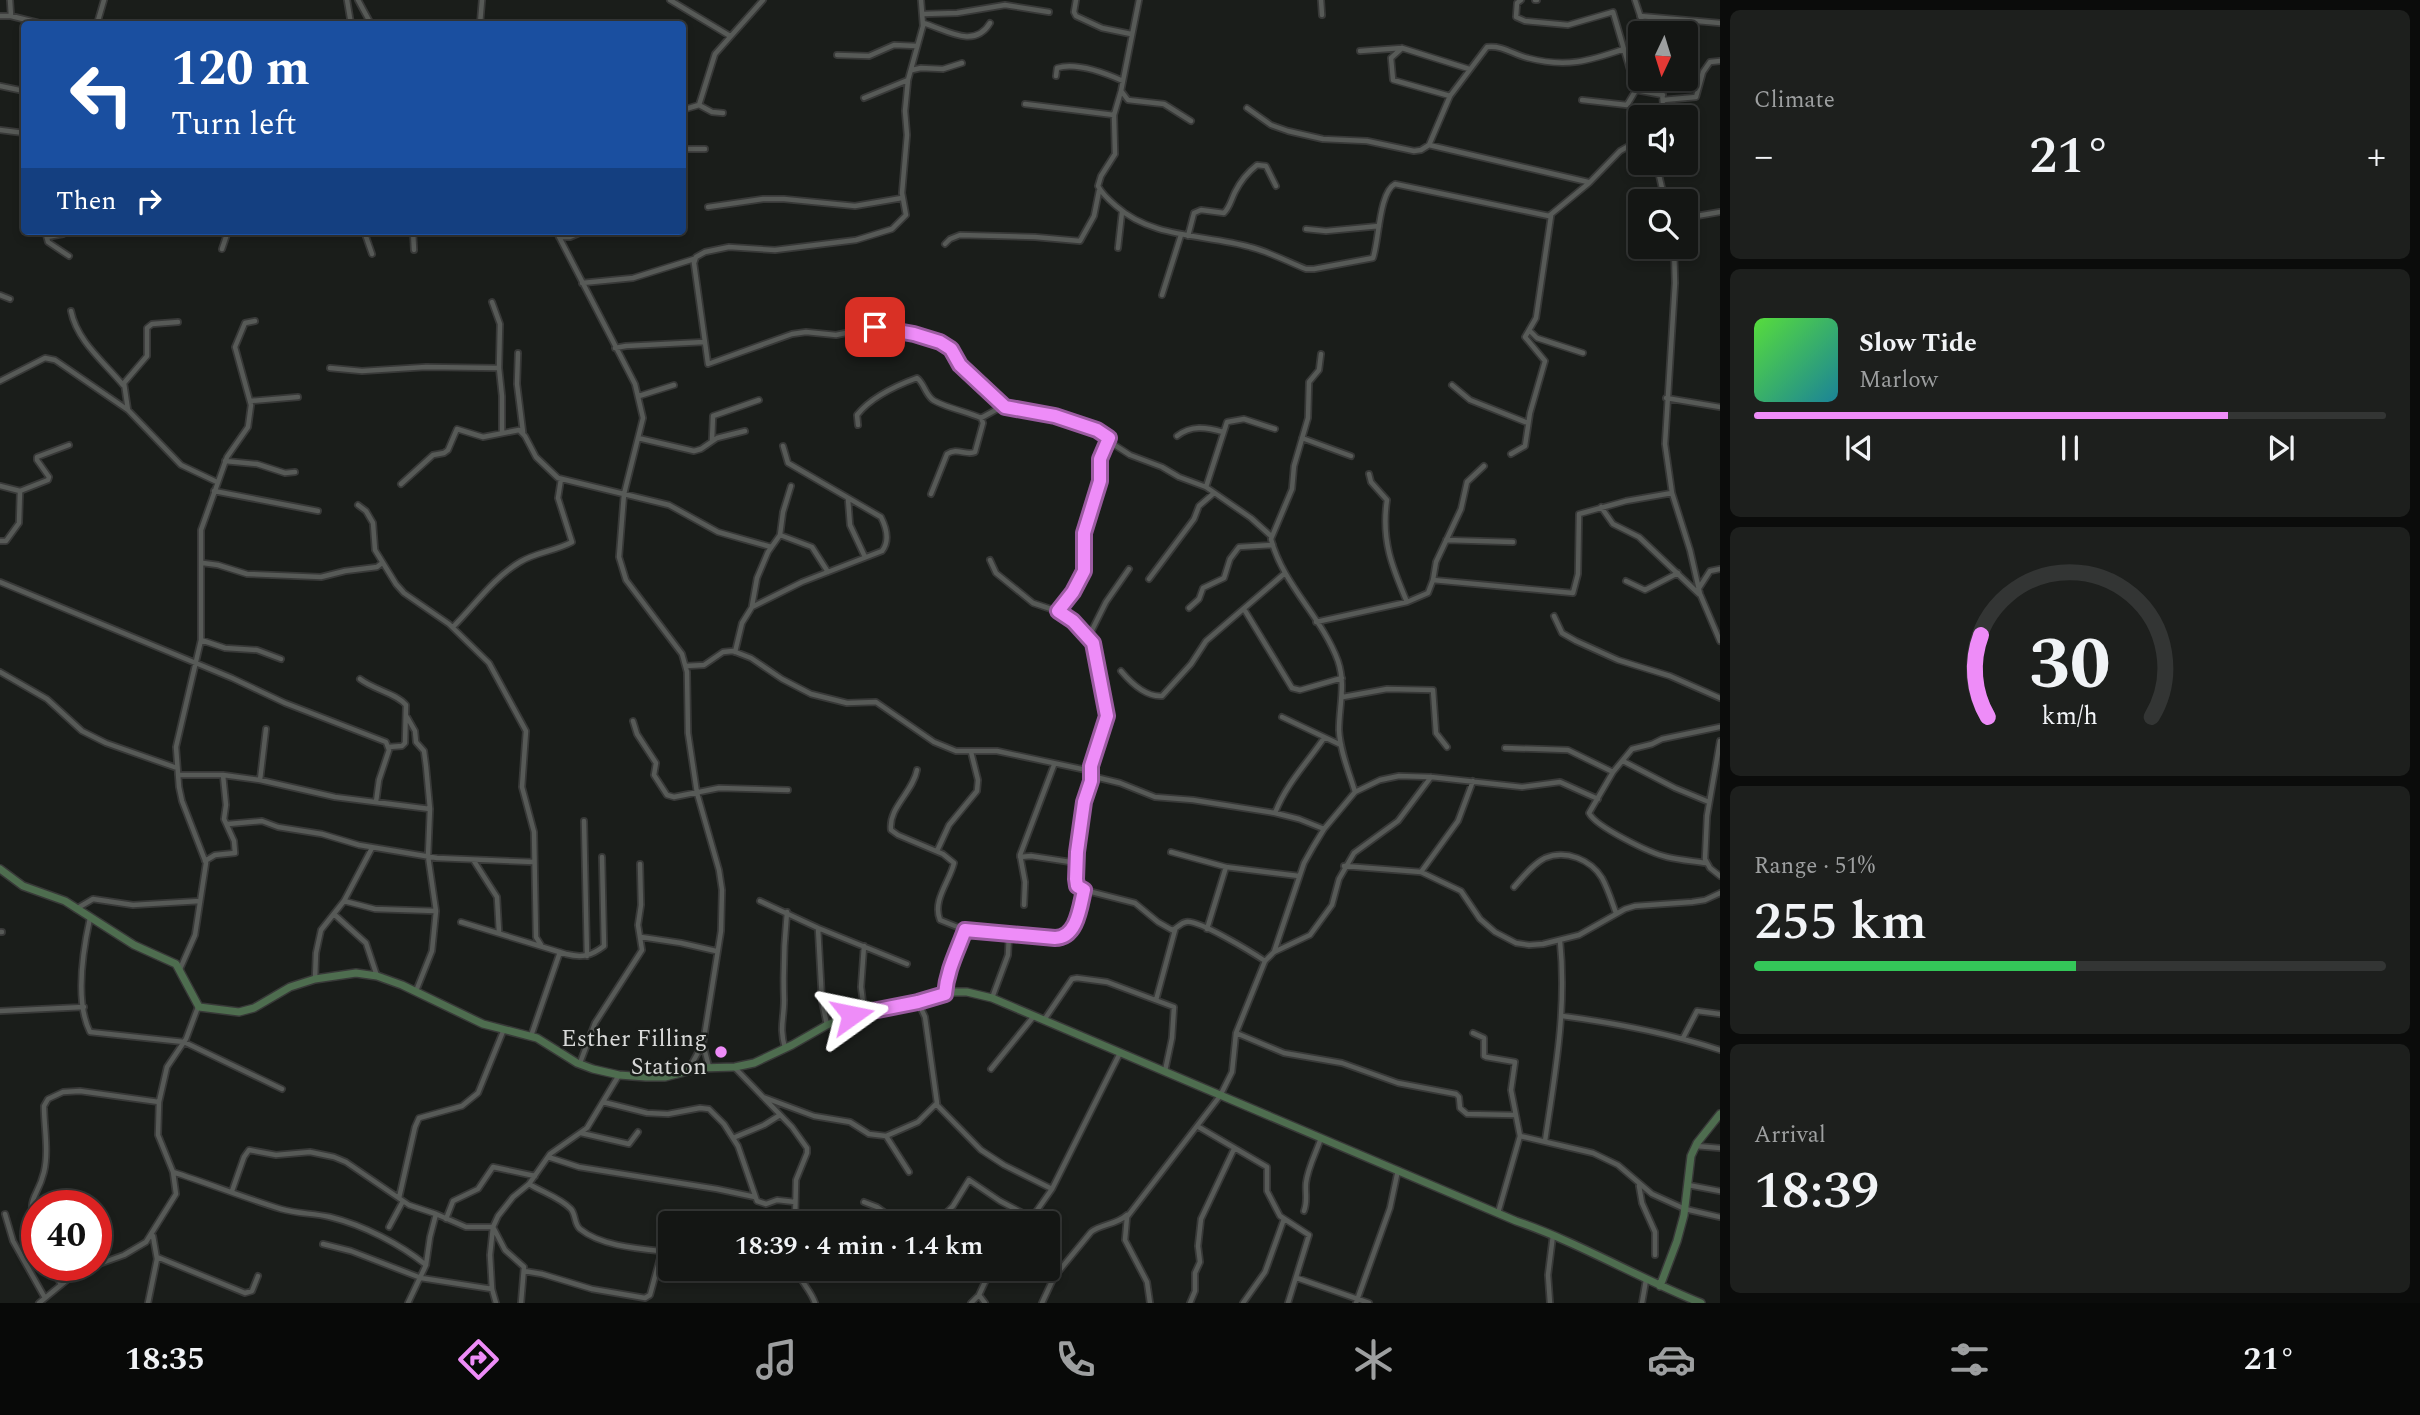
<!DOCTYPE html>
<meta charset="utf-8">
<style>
:root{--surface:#141614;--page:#1d1f1d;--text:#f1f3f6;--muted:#9d9fa0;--line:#333534;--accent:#ee8cf8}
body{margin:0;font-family:Spectral,serif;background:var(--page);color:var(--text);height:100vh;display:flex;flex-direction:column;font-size:26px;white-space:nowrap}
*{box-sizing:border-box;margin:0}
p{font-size:23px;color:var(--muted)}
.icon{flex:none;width:38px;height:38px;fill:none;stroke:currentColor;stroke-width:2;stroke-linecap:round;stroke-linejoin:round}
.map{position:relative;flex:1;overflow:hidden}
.side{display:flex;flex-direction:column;gap:10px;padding:10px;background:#0b0c0b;width:700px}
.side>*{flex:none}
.guide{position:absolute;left:21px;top:21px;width:665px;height:214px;border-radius:7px;box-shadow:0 4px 10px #0003,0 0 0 2px var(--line);background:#1a4fa0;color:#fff;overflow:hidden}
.needle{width:46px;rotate:184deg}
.controls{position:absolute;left:1628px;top:21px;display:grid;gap:14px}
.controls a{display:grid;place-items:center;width:70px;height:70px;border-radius:7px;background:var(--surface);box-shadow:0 4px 10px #0003,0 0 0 2px var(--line);font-size:35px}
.speed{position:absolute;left:21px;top:1190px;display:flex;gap:14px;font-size:35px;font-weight:700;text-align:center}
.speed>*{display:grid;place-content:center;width:91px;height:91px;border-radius:50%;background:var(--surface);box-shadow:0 4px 10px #0003,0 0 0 2px var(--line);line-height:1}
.speed .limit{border:10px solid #d22;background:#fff;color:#111}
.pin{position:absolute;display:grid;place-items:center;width:60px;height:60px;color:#fff;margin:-30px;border-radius:14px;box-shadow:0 4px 10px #0006}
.me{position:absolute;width:77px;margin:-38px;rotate:78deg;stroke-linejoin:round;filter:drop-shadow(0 0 5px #0008)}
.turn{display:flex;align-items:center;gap:24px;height:147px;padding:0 35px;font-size:32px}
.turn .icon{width:91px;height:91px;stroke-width:2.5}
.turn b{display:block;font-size:49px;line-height:60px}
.then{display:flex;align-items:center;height:66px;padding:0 35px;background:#0003;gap:14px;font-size:26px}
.big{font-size:52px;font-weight:600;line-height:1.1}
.side .tile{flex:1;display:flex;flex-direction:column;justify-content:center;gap:10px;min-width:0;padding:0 24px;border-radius:10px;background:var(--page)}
.side .dial{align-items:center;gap:0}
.dial svg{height:182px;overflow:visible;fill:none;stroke:var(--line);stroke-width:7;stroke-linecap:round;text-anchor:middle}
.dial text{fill:var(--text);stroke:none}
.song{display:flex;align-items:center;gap:21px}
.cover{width:84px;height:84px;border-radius:10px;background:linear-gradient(135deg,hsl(110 70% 55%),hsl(190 70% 35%))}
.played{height:7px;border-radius:4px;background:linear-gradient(90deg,var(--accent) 75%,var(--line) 75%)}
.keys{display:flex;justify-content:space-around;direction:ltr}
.heat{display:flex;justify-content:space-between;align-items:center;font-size:38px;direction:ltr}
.charge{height:10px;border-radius:5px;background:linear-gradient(90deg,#34c759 51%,var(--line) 0)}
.trip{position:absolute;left:658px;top:1211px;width:402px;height:70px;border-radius:7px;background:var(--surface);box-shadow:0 4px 10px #0003,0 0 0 2px var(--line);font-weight:600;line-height:70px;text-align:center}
.dock{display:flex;height:112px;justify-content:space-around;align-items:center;background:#080908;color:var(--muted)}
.dock .icon{width:49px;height:49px}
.dock .selected{color:var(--accent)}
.dock b{font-size:32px;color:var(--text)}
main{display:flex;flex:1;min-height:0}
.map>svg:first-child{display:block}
</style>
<main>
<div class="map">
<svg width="1720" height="1303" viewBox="0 0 1720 1303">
<rect width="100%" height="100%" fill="#1a1d1a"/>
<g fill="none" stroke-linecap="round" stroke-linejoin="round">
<defs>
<path id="street" d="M10 0 11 16
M347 0 351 24
M358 0 371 24
M670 0 730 36
M921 0 923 26 908 80 905 111 907 135 902 193 906 215 892 229 856 240 775 250 729 247 705 252 696 257 694 263 708 364 792 334 806 332 836 335 875 327 935 340 951 350 960 365 1003 406 1046 414 1105 433 1113 444 1130 455 1162 467 1179 477 1206 487 1251 518 1271 536
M1076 0 1074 12 1076 16 1102 28 1131 34
M1139 0 1121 91 1114 115 1115 154 1101 176 1098 186C1102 194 1109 200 1116 206 1153 239 1205 234 1250 247 1270 252 1288 262 1306 269H1314L1373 258C1379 241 1379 192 1395 184L1549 216 1589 183 1620 151 1627 147H1640
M1321 0 1322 15
M1521 0 1517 3 1516 17 1525 21 1568 25 1613 12 1636 90 1663 95
M1535 0H1537
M1635 0 1646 33
M923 14 957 13 1005 5 1049 12
M0 16H11L43 24
M1640 16 1720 23
M923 23C945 29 974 50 990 23
M97 24 104 0
M291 24H304
M480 24 482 0
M1402 48 1391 58 1393 80 1450 96
M1360 51 1402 48 1469 69
M837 55 869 56 894 45 917 46
M912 70 921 68 943 69 962 63
M1056 76 1057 68C1077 62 1105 73 1123 81
M1661 79 1664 117
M0 86 24 91
M1122 92 1128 100 1164 104 1191 121
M864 98 908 80
M1582 100 1627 105 1636 90
M1663 100 1696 97 1703 72 1710 62 1720 61
M1025 104 1114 115
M699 105 712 112 723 113
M1247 108 1271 125 1288 131 1323 139 1367 141 1414 151 1421 150 1429 145 1588 182
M682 110 699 105 715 54 763 0
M0 130 24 133
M1429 145 1450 96 1487 47C1503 45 1514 55 1528 58 1566 68 1589 61 1624 49
M682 149H705
M1661 163 1659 175 1665 201
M708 207 763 199H784L855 206 902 198
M1685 218 1720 212
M1306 229 1326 231 1379 226
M45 231 48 242 69 256
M364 231 372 254
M413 231 414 250
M556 231 635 384 643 418 624 494 619 557 626 580 682 654 687 672 688 733 697 793 719 870 722 890 721 931 703 1044 709 1067
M1188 236 1194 213 1201 210 1224 213C1230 207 1231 200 1235 192 1240 182 1248 172 1257 165L1266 166 1276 186
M47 237 63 234 67 231
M559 237H570L584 231
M945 244 950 239 960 235 1035 237 1080 241 1094 216 1099 191
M1674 247 1675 283 1665 444 1672 493 1690 550 1700 594 1720 641
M1118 248 1122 212
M222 249 228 231
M582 283 633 278 694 259
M0 295 10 299
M1162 295 1181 235
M492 302 500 324 499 368 502 396V432
M71 311C77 341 104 362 123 385
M1529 330 1537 338 1583 353
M615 348 626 346 704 342
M518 353 517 384 523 432
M1321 354 1319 370 1309 382 1308 418 1294 466 1292 489 1271 539C1283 585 1322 617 1338 661 1346 685 1339 706 1339 730 1340 751 1349 772 1355 792
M330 368 362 371 426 367 499 368
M0 381 45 358 55 360 128 410 181 465 217 482
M1452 385 1470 400 1528 423
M639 396 674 385
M1666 398 1720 407
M250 401 298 397
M128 410 124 383 147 356V328L152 324 178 322
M981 418 1003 406
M858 425 857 415C871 397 895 386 917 378 924 383 925 394 933 400 944 407 968 412 981 418L983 423 975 452C966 456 957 447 947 454L931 494
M1177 436C1191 425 1206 427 1223 432
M638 438 694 451 701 449 717 438 745 431
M1302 438 1351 456
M712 440 713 416 759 400
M1511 454 1525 446 1530 413 1545 361 1525 337 1536 318 1551 216
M225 461 257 464 285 473 295 472
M1369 474 1371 482 1387 500C1381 540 1392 567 1407 602
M401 484 433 455 444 453 448 450 457 429 483 437 519 430 525 436 536 457 558 478 669 505 718 532 771 547
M0 486 20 491
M1206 487 1227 422 1244 419 1275 429
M214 491 318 511
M848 499 850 525 865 557
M358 505 366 511 373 523 375 550 396 584 404 593 449 624 489 663 526 731 522 787 534 832 536 937 541 945
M1601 507 1613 524 1639 537 1699 594
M780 535 812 547 828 572
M1446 540 1513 542
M0 541H6L19 523 20 491 48 480 49 477 37 460V457L69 445
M990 560 996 573 1033 603 1057 611 1073 620 1089 636 1095 651 1107 718 1092 764 1091 781 1084 802 1077 863V885L1084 890 1135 903 1158 922 1172 930C1178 928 1180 923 1186 922 1198 919 1253 953 1265 961
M203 563 218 565 247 574 321 577 345 571 377 567 382 563
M1149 579 1194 519 1199 506 1214 493
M1433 580 1573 593 1578 574 1579 514 1626 501 1672 493
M1626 581 1645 590 1678 573
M0 582 232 678 285 703 386 742 389 750 379 780 376 802
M1699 588 1710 571 1720 569
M752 606 757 578 768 552 780 535 783 512 791 486
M1189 608 1199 599 1203 588 1224 578 1230 559 1239 547 1273 545
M1244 609 1292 688 1300 690 1342 678
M1057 611 1073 592 1084 571V533L1098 488 1100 459 1108 439
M1554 616 1562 633 1576 641 1618 660 1670 676 1720 698
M1316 622 1407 602 1428 593 1433 580 1436 562 1461 509 1467 482 1484 466
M453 627C475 605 493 578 520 562 536 552 556 551 572 542L558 498 561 479
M1089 636 1106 602 1129 569
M201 640 225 648 257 650 281 659
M735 652 742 623 752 607 802 582 882 551C890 541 886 527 881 517L788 463 783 446
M686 666 704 665 723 652 733 651 751 658 782 679 811 694 847 703 876 702 934 742 956 751H997L1091 771
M1121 671C1131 683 1145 697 1162 696L1191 664 1206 641 1285 573
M0 672 47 699 82 731 106 743 177 768
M360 679C374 690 396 693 406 705L405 743 402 746 389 747
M1343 697 1387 689 1433 690 1436 733 1447 747
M407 717 415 731 416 742 424 751 426 766 430 809 428 856 436 911 432 951 416 991
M1282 717 1341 745
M633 721 637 734 656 763 654 775 667 795 674 797 719 788 788 790
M1720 741 1707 816 1705 859 1710 868 1720 876
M1505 748 1568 750 1613 772
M1623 761 1675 788 1709 802
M917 770C913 792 888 808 891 830L898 835 943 854 954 863C950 881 932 900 940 920L965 930 1063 938 1071 931 1084 890
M178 775H223L260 780 335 797 430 809
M1091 776 1120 783 1155 797 1193 800 1275 813 1299 819 1324 829
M260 780 266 729
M1275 813C1286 784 1307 763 1324 738
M584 821 587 956
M228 824 262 821 278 827 322 834 359 845 437 858 534 862
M937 851 949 825 977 791 978 780 971 752
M1171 852 1226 867 1299 876
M1020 857 1031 856 1077 863
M205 861 215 855 235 853 234 841 224 819 226 805 223 775
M474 861 497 897 499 932
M1706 863C1693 861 1679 860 1667 857 1650 853 1596 827 1589 813L1613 772 1632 749 1652 744 1662 739 1720 727
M1344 866 1421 872 1461 891 1480 919 1495 932 1516 943 1529 945 1543 944 1579 935 1625 909 1635 906 1692 902 1705 900 1720 893
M1421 872 1458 821 1473 781
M1514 887C1523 877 1533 864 1545 858 1566 849 1591 860 1602 878 1608 889 1612 902 1616 913
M344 901 375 909 436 911
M760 901 818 928 907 964
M1024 905 1025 882 1020 855 1054 765
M76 909 93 899 133 905 200 901
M335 915 366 943 377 976
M90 918C83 950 75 1002 90 1032L184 1042 282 1089
M461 922 566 954C582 958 591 956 604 946L602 857
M818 928 822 1001 827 1025
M1207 929 1226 867
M0 932H2
M641 937 681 943 716 951
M1274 952 1304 863 1313 847 1324 829 1355 792 1380 780 1399 776 1431 777 1522 787 1560 782 1598 799
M180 969 195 935 206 863 182 801 179 787 176 747 201 640V530L227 457 248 427 251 405 235 347 245 323 255 321
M315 979 316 953 321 930 344 901 372 848
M945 994C947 970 957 953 965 930
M992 998 1008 955 1009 934
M1156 1000 1175 930
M864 1010 861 987 864 946
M0 1011 84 1007
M1562 1016C1616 1023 1668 1033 1720 1050
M1044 1020 1072 979 1077 978 1107 982 1174 1007 1172 1038 1165 1071
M1236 1033 1284 1053 1342 1063 1398 1083 1456 1094 1459 1097 1460 1108 1467 1114 1515 1115
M1473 1033 1484 1038V1056L1486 1057 1515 1062 1511 1090 1520 1136 1498 1213
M531 1036 560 952
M1683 1038 1697 1011 1720 1014
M785 1048C779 1027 784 1020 784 1000 783 970 784 942 787 912
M580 1063 595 1023 642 950 638 925 641 905 640 864
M735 1068 792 1127 807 1148V1153L796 1180 795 1223
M991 1069 1034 1016
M688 1071 702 1045
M763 1097 814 1116 850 1122 869 1134 886 1136 909 1172
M603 1102 647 1113 668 1114 700 1108 709 1109 724 1124 738 1146 757 1201 766 1204 777 1200 795 1202
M936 1104 981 1150 1004 1165 1052 1189
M1197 1126 1267 1167V1191L1280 1216 1309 1235 1288 1303
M581 1133 629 1144 638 1132
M886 1136 918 1122 937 1103 925 1017 918 1002
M1520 1136 1593 1153 1618 1165 1652 1194 1685 1209 1720 1217
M733 1138 764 1125 780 1115
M1545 1141C1555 1074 1567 1009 1560 941
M1696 1146 1720 1148
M548 1157 579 1167 717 1189 755 1197
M173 1172C210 1184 245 1198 281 1209 298 1214 313 1213 330 1217 363 1225 400 1244 426 1265
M529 1184C542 1192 561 1198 571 1209 576 1215 574 1224 580 1229 602 1247 643 1249 670 1252
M1688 1185 1720 1191
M1639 1186 1642 1203 1655 1232V1255
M232 1191 244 1157 249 1150 276 1155 310 1152 334 1157 346 1162 409 1205 436 1214 466 1227H493L505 1250 524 1267 521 1303
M399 1198 415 1127 419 1118 462 1106 478 1093 504 1029
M864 1202 877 1207 899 1223
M1304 1211C1308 1201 1305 1193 1306 1183 1308 1167 1316 1153 1321 1138
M5 1214 13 1241 45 1298
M446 1219 453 1201 478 1189 493 1167 535 1176
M940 1219 953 1206 969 1180 1000 1201 1032 1218
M1028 1223 1052 1189 1120 1053
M389 1227 403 1201
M37 1230C25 1195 37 1201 44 1172 49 1151 44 1127 44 1106L48 1099 63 1092 80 1091 159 1102
M323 1244 351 1251 421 1278 492 1289
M157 1257 245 1293 252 1291 258 1276
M52 1265 61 1285
M96 1265 124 1255 146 1242 176 1194 173 1172 158 1135 159 1102 167 1067 186 1039 198 1007
M797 1269C800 1282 811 1290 815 1303
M524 1271 542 1274 592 1289 645 1298 650 1295 662 1251
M1297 1278 1369 1303
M979 1295 985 1303
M39 1303 73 1275 94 1265
M148 1303 157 1259 153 1236
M408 1303 426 1265 430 1237 436 1214
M496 1303 492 1289 490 1255 493 1227 498 1216 513 1197 529 1184 550 1154 587 1128 619 1075
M971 1303 979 1295 991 1269
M1042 1303 1054 1277 1091 1232C1101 1224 1116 1225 1127 1215
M1150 1303 1147 1282 1125 1240 1127 1217 1220 1096 1232 1072 1236 1033 1265 961 1274 952 1310 935 1332 905 1339 879 1354 853 1398 821 1431 777
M1190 1303 1195 1291V1273L1200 1262 1198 1246 1201 1219 1234 1149
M1243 1303 1265 1272 1284 1219
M1356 1303 1390 1208 1398 1170
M1550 1303 1548 1275 1553 1235
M1642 1303 1646 1280"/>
<path id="secondary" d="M0 869 23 886 65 901 134 945 176 964 199 1007 239 1012 254 1008 290 987 315 979 356 973 377 976 402 985 483 1024 537 1038 577 1063 593 1069 619 1075 646 1077H665L700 1068 735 1067 754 1063 792 1045 827 1025 864 1011 901 1006 954 992H967L992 998 1516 1221C1580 1243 1638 1278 1701 1303
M1660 1286 1677 1241 1684 1215 1691 1156 1697 1143 1720 1114"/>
</defs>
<use href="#street" stroke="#383938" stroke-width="8"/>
<use href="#secondary" stroke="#383938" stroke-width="10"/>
<use href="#street" stroke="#575a57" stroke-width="4.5"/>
<use href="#secondary" stroke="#4e6d4f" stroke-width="7"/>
</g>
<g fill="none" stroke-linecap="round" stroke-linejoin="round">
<defs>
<path id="route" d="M852 1015 918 1002 945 994C947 970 957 952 965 930L1055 938C1077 938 1080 907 1084 890L1077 886 1076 879 1077 852 1084 802 1091 781V766L1107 716 1093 643 1073 621 1058 611 1073 592 1084 571V533L1100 481V459L1109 438 1097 430 1055 416 1005 407 960 365 951 349 940 342 914 334 875 327"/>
</defs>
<use href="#route" stroke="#9b5ba1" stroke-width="18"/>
<use href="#route" stroke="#ee8cf8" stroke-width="12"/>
</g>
<circle fill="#ee8cf8" stroke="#1a1d1a" stroke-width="2.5" cx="721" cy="1052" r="7"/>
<g text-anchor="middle" stroke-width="5" stroke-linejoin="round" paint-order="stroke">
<g font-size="24" fill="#d8d9d8" stroke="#1a1d1a" text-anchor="end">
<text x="707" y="1046">Esther Filling<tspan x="707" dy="28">Station</tspan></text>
</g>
</g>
</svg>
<div class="controls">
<a><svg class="needle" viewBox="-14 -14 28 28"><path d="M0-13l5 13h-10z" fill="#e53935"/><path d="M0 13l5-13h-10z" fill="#9d9fa0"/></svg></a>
<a><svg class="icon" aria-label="sound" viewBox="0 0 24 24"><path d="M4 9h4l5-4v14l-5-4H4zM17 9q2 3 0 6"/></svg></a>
<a><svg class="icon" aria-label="search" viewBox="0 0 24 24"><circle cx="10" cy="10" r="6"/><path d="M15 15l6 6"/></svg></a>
</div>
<div class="speed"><div class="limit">40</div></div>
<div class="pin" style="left:875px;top:327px;background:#d93025"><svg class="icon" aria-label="arrive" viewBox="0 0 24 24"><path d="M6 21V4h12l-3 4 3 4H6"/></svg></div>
<svg class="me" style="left:852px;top:1015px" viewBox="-20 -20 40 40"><path d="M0-17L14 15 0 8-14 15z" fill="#ee8cf8" stroke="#fff" stroke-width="4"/></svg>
<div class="trip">18:39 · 4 min · 1.4 km</div>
<div class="guide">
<div class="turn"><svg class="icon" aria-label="left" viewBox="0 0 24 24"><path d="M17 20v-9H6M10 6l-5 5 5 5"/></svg><div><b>120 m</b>Turn left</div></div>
<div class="then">Then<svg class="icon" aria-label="right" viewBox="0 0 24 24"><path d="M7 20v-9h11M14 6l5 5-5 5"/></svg></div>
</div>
</div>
<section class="side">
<div class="tile"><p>Climate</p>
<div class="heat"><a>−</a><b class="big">21°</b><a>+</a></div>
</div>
<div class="tile">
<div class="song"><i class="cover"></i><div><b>Slow Tide</b><p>Marlow</p></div></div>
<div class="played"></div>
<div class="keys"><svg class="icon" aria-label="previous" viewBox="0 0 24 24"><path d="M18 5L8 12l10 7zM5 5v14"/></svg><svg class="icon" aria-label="pause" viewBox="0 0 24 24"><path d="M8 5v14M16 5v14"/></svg><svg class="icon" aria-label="next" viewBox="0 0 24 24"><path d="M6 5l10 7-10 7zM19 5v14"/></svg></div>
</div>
<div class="tile dial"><svg viewBox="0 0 100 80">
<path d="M14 69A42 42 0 1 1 86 69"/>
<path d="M14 69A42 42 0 0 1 11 33" stroke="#ee8cf8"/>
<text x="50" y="56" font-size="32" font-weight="700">30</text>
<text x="50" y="72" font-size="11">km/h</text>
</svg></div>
<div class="tile"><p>Range · 51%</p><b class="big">255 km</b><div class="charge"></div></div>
<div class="tile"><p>Arrival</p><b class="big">18:39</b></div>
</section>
</main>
<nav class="dock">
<b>18:35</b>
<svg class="icon selected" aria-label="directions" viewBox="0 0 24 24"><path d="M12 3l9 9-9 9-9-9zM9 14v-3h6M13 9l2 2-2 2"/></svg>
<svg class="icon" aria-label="music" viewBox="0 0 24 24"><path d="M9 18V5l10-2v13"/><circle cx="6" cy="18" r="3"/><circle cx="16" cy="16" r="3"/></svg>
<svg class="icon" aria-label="phone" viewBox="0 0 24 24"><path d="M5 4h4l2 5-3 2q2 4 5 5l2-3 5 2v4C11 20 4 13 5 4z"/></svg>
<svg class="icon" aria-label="climate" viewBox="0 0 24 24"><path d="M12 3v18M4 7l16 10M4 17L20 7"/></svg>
<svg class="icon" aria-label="car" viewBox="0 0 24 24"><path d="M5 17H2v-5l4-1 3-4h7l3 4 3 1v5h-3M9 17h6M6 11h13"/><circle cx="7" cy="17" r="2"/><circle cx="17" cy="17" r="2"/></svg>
<svg class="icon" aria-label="filters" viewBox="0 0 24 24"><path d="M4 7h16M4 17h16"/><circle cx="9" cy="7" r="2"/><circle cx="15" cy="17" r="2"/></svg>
<b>21°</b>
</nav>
